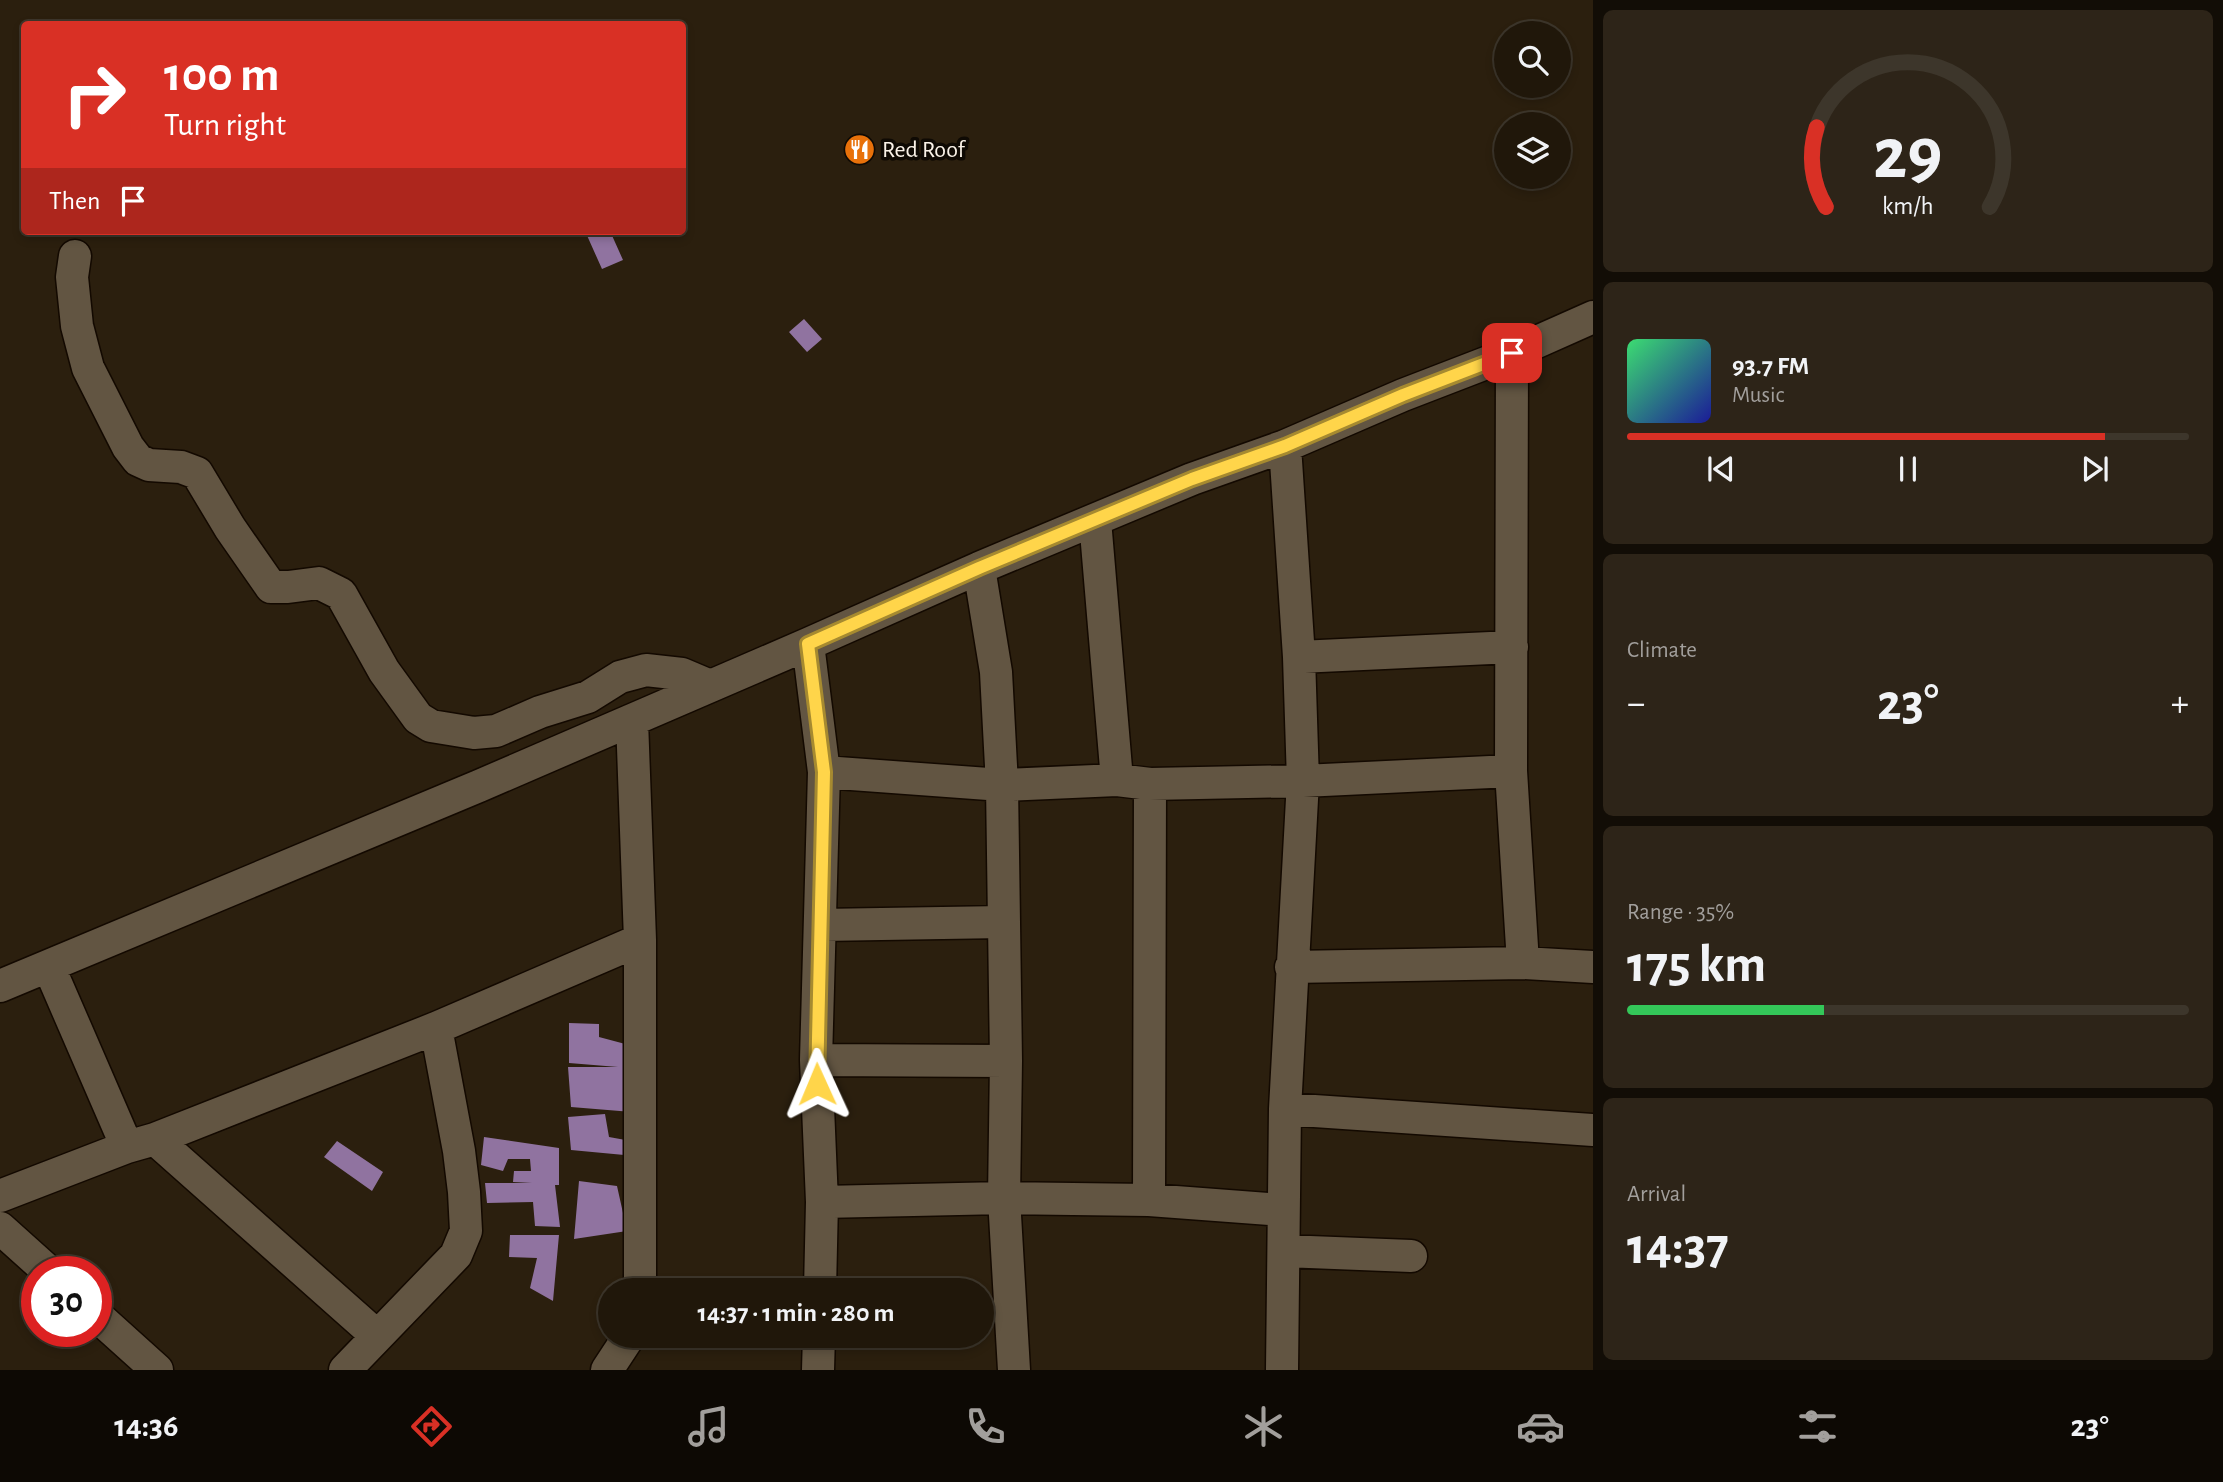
<!DOCTYPE html>
<meta charset="utf-8">
<style>
:root{--surface:#20170a;--page:#2d2418;--text:#f1f3f6;--muted:#a29f9c;--line:#3d362b;--accent:#d93025}
body{margin:0;font-family:"Alegreya Sans",sans-serif;background:var(--page);color:var(--text);height:100vh;display:flex;flex-direction:column;font-size:26px;white-space:nowrap}
*{box-sizing:border-box;margin:0}
p{font-size:23px;color:var(--muted)}
.icon{flex:none;width:38px;height:38px;fill:none;stroke:currentColor;stroke-width:2;stroke-linecap:round;stroke-linejoin:round}
.map{position:relative;flex:1;overflow:hidden}
.side{display:flex;flex-direction:column;gap:10px;padding:10px;background:#120d06;width:630px}
.side>*{flex:none}
.guide{position:absolute;left:21px;top:21px;width:665px;height:214px;border-radius:7px;box-shadow:0 4px 10px #0003,0 0 0 2px var(--line);background:#d93025;color:#fff;overflow:hidden}
.buttons{position:absolute;left:1494px;top:21px;display:grid;gap:14px}
.buttons a{display:grid;place-items:center;width:77px;height:77px;border-radius:50%;background:var(--surface);box-shadow:0 4px 10px #0003,0 0 0 2px var(--line);font-size:35px}
.speed{position:absolute;left:21px;top:1256px;display:flex;gap:14px;font-size:35px;font-weight:700;text-align:center}
.speed>*{display:grid;place-content:center;width:91px;height:91px;border-radius:50%;background:var(--surface);box-shadow:0 4px 10px #0003,0 0 0 2px var(--line);line-height:1}
.speed .limit{border:10px solid #d22;background:#fff;color:#111}
.pin{position:absolute;display:grid;place-items:center;width:60px;height:60px;color:#fff;margin:-30px;border-radius:14px;box-shadow:0 4px 10px #0006}
.me{position:absolute;width:77px;margin:-38px;rotate:359deg;stroke-linejoin:round;filter:drop-shadow(0 0 5px #0008)}
.turn{display:flex;align-items:center;gap:24px;height:147px;padding:0 28px;font-size:32px}
.turn .icon{width:91px;height:91px;stroke-width:2.5}
.turn b{display:block;font-size:49px;line-height:60px}
.then{display:flex;align-items:center;height:66px;padding:0 28px;background:#0003;gap:14px;font-size:26px}
.big{font-size:52px;font-weight:700;line-height:1.1}
.side .widget{flex:1;display:flex;flex-direction:column;justify-content:center;gap:10px;min-width:0;padding:0 24px;border-radius:10px;background:var(--page)}
.side .dial{align-items:center;gap:0}
.dial svg{height:182px;overflow:visible;fill:none;stroke:var(--line);stroke-width:7;stroke-linecap:round;text-anchor:middle}
.dial text{fill:var(--text);stroke:none}
.song{display:flex;align-items:center;gap:21px}
.cover{width:84px;height:84px;border-radius:10px;background:linear-gradient(135deg,hsl(140 70% 55%),hsl(240 70% 35%))}
.played{height:7px;border-radius:4px;background:linear-gradient(90deg,var(--accent) 85%,var(--line) 85%)}
.keys{display:flex;justify-content:space-around;direction:ltr}
.heat{display:flex;justify-content:space-between;align-items:center;font-size:38px;direction:ltr}
.charge{height:10px;border-radius:5px;background:linear-gradient(90deg,#34c759 35%,var(--line) 0)}
.trip{position:absolute;left:598px;top:1278px;width:396px;height:70px;border-radius:35px;background:var(--surface);box-shadow:0 4px 10px #0003,0 0 0 2px var(--line);font-weight:700;line-height:70px;text-align:center}
.tab-bar{display:flex;height:112px;justify-content:space-around;align-items:center;background:#0d0904;color:var(--muted)}
.tab-bar .icon{width:49px;height:49px}
.tab-bar .current{color:var(--accent)}
.tab-bar b{font-size:32px;color:var(--text)}
main{display:flex;flex:1;min-height:0}
.map>svg:first-child{display:block}
</style>
<main>
<div class="map">
<svg width="1593" height="1370" viewBox="0 0 1593 1370">
<rect width="100%" height="100%" fill="#2b1f0e"/>
<path fill="#9073a0" d="M585 231H610L623 260 602 269Z
M804 319 822 339 807 352 789 332Z
M569 1023 599 1024V1037L629 1045 632 1112 571 1107 568 1067H618L569 1063Z
M605 1114 609 1137 631 1141 635 1156 571 1150 568 1117Z
M484 1137 559 1148V1185H555L560 1227 535 1226 533 1202 487 1203 485 1183H532L513 1182 514 1171H531L530 1159H508L503 1171 481 1165Z
M337 1141 383 1172 372 1191 324 1157Z
M579 1181 617 1186 627 1231 574 1239Z
M510 1235H559L553 1301 530 1288 537 1258 509 1257Z"/>
<g fill="none" stroke-linecap="round" stroke-linejoin="round">
<defs>
<path id="minor" d="M75 256 72 277 77 326 88 368 128 447 138 460 149 465 181 467 197 473 230 528 271 587H288L319 583 341 594 384 671 418 718 431 726 474 733 496 731 540 712 588 697 620 677 646 670 682 674 708 685
M1512 353 1511 771 1523 963
M1095 520 1117 780
M979 568 996 672 1002 785 1006 1061 1004 1198 1014 1370
M808 644 824 772 816 1060 822 1202 820 1290
M1299 657 1512 647
M632 720 640 940V1290
M824 772 1002 785 1117 780 1150 784 1303 781 1511 771
M821 925 1003 922
M49 967 127 1147
M1291 967 1523 963 1593 967
M0 986 479 786 808 644 979 568 1192 479 1285 446 1403 395 1512 353 1593 317
M816 1060 1006 1061
M1285 1109 1593 1130
M155 1139 377 1336
M0 1196 127 1147 155 1139 436 1028 640 940
M1149 1200 1150 784
M822 1202 1004 1198 1149 1200 1283 1210
M0 1228 49 1272
M1284 1251 1411 1256
M96 1315 157 1370
M345 1370 456 1255 466 1231 464 1192 459 1151 436 1028
M607 1370 630 1335
M818 1370 819 1335
M1282 1370 1285 1109 1303 781 1299 657 1285 446"/>
</defs>
<use href="#minor" stroke="#130900" stroke-width="35"/>
<use href="#minor" stroke="#625542" stroke-width="32"/>
</g>
<g fill="none" stroke-linecap="round" stroke-linejoin="round">
<defs>
<path id="route" d="M817 1084 824 772 808 644 979 568 1192 479 1285 446 1403 395 1512 353"/>
</defs>
<use href="#route" stroke="#a68a30" stroke-width="18"/>
<use href="#route" stroke="#ffd54a" stroke-width="12"/>
</g>
<defs>
<symbol id="restaurant-disc" viewBox="-11 -11 22 22"><circle r="9.5" fill="#e8710a" stroke="#0f0a04"/><path d="M-5-6h1v4h1v-4h1v4h1v-4h1v5L-1.5 .5V6h-2V.5L-5-1ZM5-6V6H3V1.5H1.5Q1.5-4 5-6Z" fill="#fff"/></symbol>
</defs>
<g fill-rule="evenodd">
<use href="#restaurant-disc" x="842" y="132" width="35" height="35"/>
</g>
<g text-anchor="middle" stroke-width="7" stroke-linejoin="round" paint-order="stroke">
<g font-size="24" fill="#faf2e8" stroke="#0f0a04" text-anchor="start">
<text x="882" y="157">Red Roof</text>
</g>
</g>
</svg>
<div class="buttons">
<a><svg class="icon" aria-label="search" viewBox="0 0 24 24"><circle cx="10" cy="10" r="6"/><path d="M15 15l6 6"/></svg></a>
<a><svg class="icon" aria-label="layers" viewBox="0 0 24 24"><path d="M12 4l9 5-9 5-9-5zM3 14l9 5 9-5"/></svg></a>
</div>
<div class="speed"><div class="limit">30</div></div>
<div class="pin" style="left:1512px;top:353px;background:#d93025"><svg class="icon" aria-label="arrive" viewBox="0 0 24 24"><path d="M6 21V4h12l-3 4 3 4H6"/></svg></div>
<svg class="me" style="left:817px;top:1084px" viewBox="-20 -20 40 40"><path d="M0-17L14 15 0 8-14 15z" fill="#ffd54a" stroke="#fff" stroke-width="4"/></svg>
<div class="trip">14:37 · 1 min · 280 m</div>
<div class="guide">
<div class="turn"><svg class="icon" aria-label="right" viewBox="0 0 24 24"><path d="M7 20v-9h11M14 6l5 5-5 5"/></svg><div><b>100 m</b>Turn right</div></div>
<div class="then">Then<svg class="icon" aria-label="arrive" viewBox="0 0 24 24"><path d="M6 21V4h12l-3 4 3 4H6"/></svg></div>
</div>
</div>
<section class="side">
<div class="widget dial"><svg viewBox="0 0 100 80">
<path d="M14 69A42 42 0 1 1 86 69"/>
<path d="M14 69A42 42 0 0 1 10 34" stroke="#d93025"/>
<text x="50" y="56" font-size="32" font-weight="700">29</text>
<text x="50" y="72" font-size="11">km/h</text>
</svg></div>
<div class="widget">
<div class="song"><i class="cover"></i><div><b>93.7 FM</b><p>Music</p></div></div>
<div class="played"></div>
<div class="keys"><svg class="icon" aria-label="previous" viewBox="0 0 24 24"><path d="M18 5L8 12l10 7zM5 5v14"/></svg><svg class="icon" aria-label="pause" viewBox="0 0 24 24"><path d="M8 5v14M16 5v14"/></svg><svg class="icon" aria-label="next" viewBox="0 0 24 24"><path d="M6 5l10 7-10 7zM19 5v14"/></svg></div>
</div>
<div class="widget"><p>Climate</p>
<div class="heat"><a>−</a><b class="big">23°</b><a>+</a></div>
</div>
<div class="widget"><p>Range · 35%</p><b class="big">175 km</b><div class="charge"></div></div>
<div class="widget"><p>Arrival</p><b class="big">14:37</b></div>
</section>
</main>
<nav class="tab-bar">
<b>14:36</b>
<svg class="icon current" aria-label="directions" viewBox="0 0 24 24"><path d="M12 3l9 9-9 9-9-9zM9 14v-3h6M13 9l2 2-2 2"/></svg>
<svg class="icon" aria-label="music" viewBox="0 0 24 24"><path d="M9 18V5l10-2v13"/><circle cx="6" cy="18" r="3"/><circle cx="16" cy="16" r="3"/></svg>
<svg class="icon" aria-label="phone" viewBox="0 0 24 24"><path d="M5 4h4l2 5-3 2q2 4 5 5l2-3 5 2v4C11 20 4 13 5 4z"/></svg>
<svg class="icon" aria-label="climate" viewBox="0 0 24 24"><path d="M12 3v18M4 7l16 10M4 17L20 7"/></svg>
<svg class="icon" aria-label="car" viewBox="0 0 24 24"><path d="M5 17H2v-5l4-1 3-4h7l3 4 3 1v5h-3M9 17h6M6 11h13"/><circle cx="7" cy="17" r="2"/><circle cx="17" cy="17" r="2"/></svg>
<svg class="icon" aria-label="filters" viewBox="0 0 24 24"><path d="M4 7h16M4 17h16"/><circle cx="9" cy="7" r="2"/><circle cx="15" cy="17" r="2"/></svg>
<b>23°</b>
</nav>
